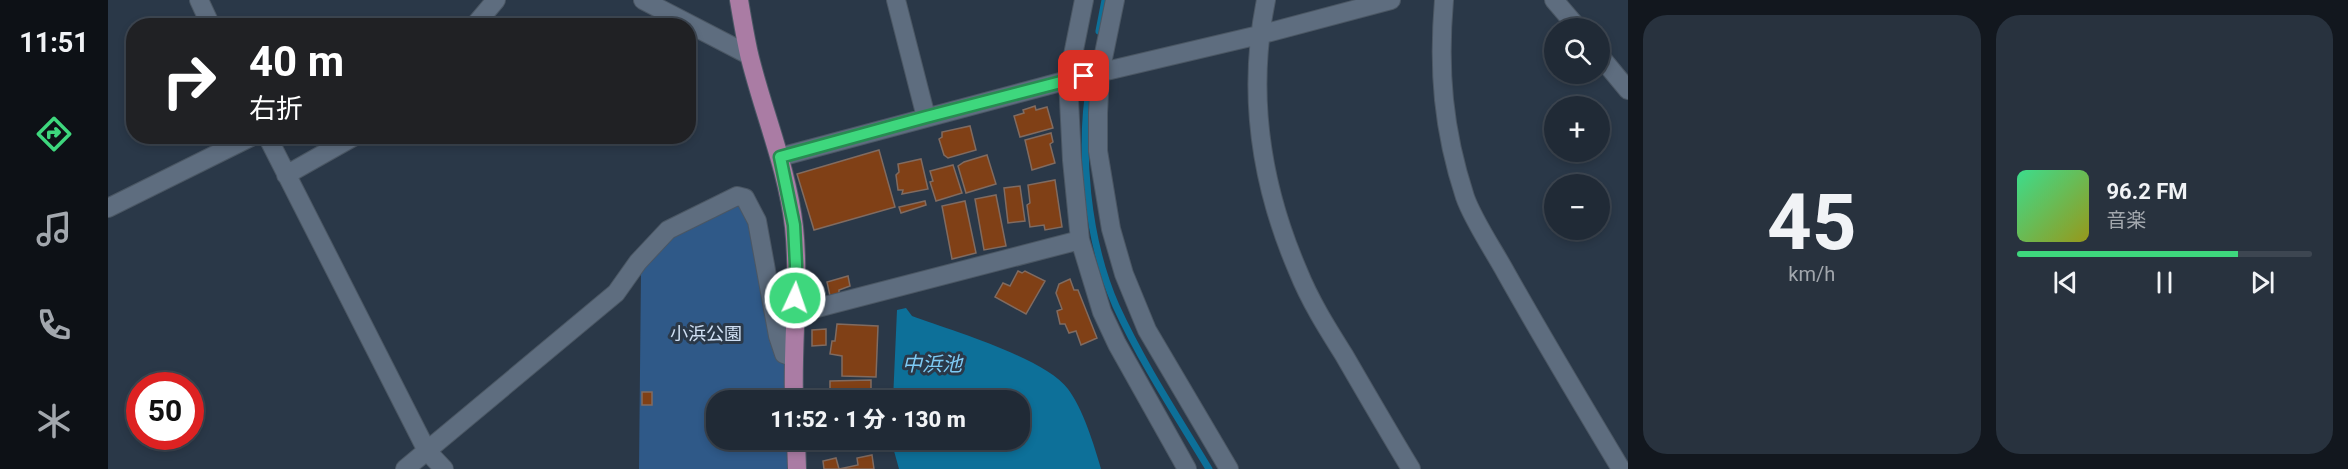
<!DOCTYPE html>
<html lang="ja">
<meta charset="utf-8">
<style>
:root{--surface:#202a36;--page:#28323e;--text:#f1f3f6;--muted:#a2a7ad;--line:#3d4651;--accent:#3ed77d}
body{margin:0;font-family:Roboto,"Noto Sans JP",sans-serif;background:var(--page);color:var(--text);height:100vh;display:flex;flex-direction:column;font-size:22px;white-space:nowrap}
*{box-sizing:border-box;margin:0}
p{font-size:20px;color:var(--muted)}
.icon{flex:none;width:33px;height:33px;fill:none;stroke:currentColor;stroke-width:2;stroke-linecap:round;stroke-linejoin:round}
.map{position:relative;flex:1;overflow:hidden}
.details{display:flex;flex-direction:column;gap:15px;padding:15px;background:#12171e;width:720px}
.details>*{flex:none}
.hud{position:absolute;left:18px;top:18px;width:570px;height:126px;border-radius:24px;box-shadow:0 3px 9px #0003,0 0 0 2px var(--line);background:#202124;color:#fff;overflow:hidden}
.controls{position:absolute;left:1436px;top:18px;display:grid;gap:12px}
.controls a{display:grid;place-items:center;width:66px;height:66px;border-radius:50%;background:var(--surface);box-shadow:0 3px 9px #0003,0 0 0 2px var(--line);font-size:30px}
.speed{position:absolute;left:18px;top:372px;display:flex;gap:12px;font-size:30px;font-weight:700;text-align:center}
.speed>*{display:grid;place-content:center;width:78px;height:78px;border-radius:50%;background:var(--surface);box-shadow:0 3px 9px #0003,0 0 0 2px var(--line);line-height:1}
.speed .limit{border:9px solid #d22;background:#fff;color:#111}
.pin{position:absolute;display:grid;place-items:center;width:51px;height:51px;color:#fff;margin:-26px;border-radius:12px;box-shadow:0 3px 9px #0006}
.me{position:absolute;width:66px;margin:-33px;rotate:3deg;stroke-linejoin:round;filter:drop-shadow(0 0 4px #0008)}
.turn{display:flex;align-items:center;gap:21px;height:126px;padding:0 24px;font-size:27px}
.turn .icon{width:78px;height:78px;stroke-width:2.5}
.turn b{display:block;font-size:42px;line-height:51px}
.details .widget{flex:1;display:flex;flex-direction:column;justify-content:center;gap:9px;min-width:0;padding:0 21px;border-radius:24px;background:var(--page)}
.details .dial{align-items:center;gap:0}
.dial b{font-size:78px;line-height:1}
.song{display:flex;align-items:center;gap:18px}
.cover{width:72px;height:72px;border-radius:9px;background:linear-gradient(135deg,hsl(150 70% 55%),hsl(60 70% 35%))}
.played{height:6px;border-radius:3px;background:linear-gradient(90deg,var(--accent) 75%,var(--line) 75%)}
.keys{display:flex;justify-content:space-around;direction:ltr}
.details .tiles{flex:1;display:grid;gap:15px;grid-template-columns:repeat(2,1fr)}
.trip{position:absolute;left:598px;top:390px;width:324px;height:60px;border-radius:24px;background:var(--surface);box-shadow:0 3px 9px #0003,0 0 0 2px var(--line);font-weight:800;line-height:60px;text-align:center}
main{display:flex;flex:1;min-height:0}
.tabs{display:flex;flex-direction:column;width:108px;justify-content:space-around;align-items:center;background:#0d1116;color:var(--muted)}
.tabs .icon{width:42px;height:42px}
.tabs .selected{color:var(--accent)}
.tabs b{font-size:27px;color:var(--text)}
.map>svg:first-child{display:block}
</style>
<main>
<nav class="tabs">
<b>11:51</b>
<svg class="icon selected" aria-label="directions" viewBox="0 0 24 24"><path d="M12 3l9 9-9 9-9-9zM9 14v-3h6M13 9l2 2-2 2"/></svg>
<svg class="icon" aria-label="music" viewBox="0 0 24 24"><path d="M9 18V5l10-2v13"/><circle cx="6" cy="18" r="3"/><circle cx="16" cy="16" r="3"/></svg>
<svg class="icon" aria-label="phone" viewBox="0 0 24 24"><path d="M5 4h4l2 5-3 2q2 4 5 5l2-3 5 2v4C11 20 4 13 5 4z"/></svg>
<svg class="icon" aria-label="climate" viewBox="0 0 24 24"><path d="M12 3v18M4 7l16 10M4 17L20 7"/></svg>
</nav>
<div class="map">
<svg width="1520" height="469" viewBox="0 0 1520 469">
<rect width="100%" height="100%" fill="#2a3848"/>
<path fill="#2f5988" d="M629 202 644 224 677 363 678 400H609V440H679L680 469H531L533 271 564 233Z"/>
<path fill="#0d7099" d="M798 308 804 316C842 330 937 358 960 389 975 409 986 445 993 469H791L783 440H912V400H785L789 310Z"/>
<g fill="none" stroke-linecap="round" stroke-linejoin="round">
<path stroke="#0d7099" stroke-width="7" d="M991 31 997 0
M983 78C970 149 979 240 1008 306 1034 363 1069 416 1101 469"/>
</g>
<path fill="#804016" stroke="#816b60" stroke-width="1.5" d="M927 106 928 110 939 107 945 128 912 137 906 116 916 113 915 110Z
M862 126 868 150 840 158 836 155 831 139 834 137V132Z
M943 133 945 142 942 144 947 163 924 170 917 140Z
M771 150 787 207 706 230 689 174Z
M879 155 888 184 858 193 850 166 856 162Z
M813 159 820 189 794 194 795 190H790L788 175 791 172 790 164Z
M845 165 854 193 828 201 822 182 825 181 822 171Z
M947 180 954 227 937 230 936 225 922 227 919 205 922 203 920 185Z
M912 186 917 221 900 223 896 188Z
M888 195 898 246 876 250 867 199Z
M817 201 818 205 793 213 791 207Z
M857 201 868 253 844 259 834 206Z
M910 271 914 273 917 271 937 281 918 314 887 297 895 283 902 286Z
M740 276 742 286 731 290V294L722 296 719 282Z
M962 279 966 290H970L989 338 973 345 968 331 961 333 957 324H952L949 311 954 309 948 293 951 284Z
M729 324 770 326 768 377 734 376V356L722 354 724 341H727Z
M718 329V345L704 346V330Z
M763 380V400H719L718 398 722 397V381Z
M534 392H544V405H534Z
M764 455 766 469H716L715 461 728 458 731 469 750 465 749 458Z"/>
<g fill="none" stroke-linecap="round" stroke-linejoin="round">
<defs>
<path id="minor" d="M91 0 103 26
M535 0 641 55
M788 0 818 117
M976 0 960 80 964 160 972 240 994 312 1009 344 1079 469
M1007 0 992 73 990 113V151L1003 229 1016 274 1039 330 1121 469
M1158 0C1139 93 1153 185 1190 271 1202 301 1219 328 1236 355 1258 393 1280 431 1303 469
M1336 0C1330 70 1335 130 1357 197 1365 220 1386 251 1398 273 1435 339 1474 404 1513 469
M1446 0 1470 28
M366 26 388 0
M1491 55 1520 90
M159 136 319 451 336 469
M672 157 960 80 1151 35 1283 0
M178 175 247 136
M0 208 145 136
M686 314 972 240
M297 469 508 293 530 262 560 230 629 196 637 198 649 221 670 336 676 354 684 357"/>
<path id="major" d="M631 0C634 18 637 36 641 54 655 112 679 167 686 227 692 284 684 343 686 400
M688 440 689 469"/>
</defs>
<use href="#minor" stroke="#4b5764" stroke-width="20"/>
<use href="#major" stroke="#4b5764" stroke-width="20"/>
<use href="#minor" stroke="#5e6d7f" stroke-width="18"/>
<use href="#major" stroke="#aa7ca4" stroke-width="18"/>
</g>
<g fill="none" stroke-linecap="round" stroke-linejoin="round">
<defs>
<path id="route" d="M687 298 688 265 686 225 672 157 818 117 976 76"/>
</defs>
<use href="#route" stroke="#288c51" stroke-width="15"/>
<use href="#route" stroke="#3ed77d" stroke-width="10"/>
</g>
<g text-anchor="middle" stroke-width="6" stroke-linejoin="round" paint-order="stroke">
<g font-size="18" fill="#d0e0f4" stroke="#2a3848">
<text x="598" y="340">小浜公園</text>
</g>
<g font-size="20" font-style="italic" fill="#7ecaf4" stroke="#2a3848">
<text x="824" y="371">中浜池</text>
</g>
</g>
</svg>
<div class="controls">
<a><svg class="icon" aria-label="search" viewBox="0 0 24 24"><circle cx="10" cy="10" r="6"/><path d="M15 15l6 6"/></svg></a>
<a>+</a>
<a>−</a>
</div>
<div class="speed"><div class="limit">50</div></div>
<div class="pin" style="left:976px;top:76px;background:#d93025"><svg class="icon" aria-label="arrive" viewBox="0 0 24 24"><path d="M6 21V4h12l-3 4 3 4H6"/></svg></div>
<svg class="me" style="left:687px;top:298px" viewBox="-20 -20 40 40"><circle r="17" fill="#3ed77d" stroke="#fff" stroke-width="3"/><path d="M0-11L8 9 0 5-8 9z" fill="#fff"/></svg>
<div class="trip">11:52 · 1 分 · 130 m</div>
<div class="hud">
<div class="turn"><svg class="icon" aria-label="right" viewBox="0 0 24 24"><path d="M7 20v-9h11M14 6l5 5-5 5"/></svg><div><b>40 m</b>右折</div></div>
</div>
</div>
<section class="details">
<div class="tiles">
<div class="widget dial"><b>45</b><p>km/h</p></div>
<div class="widget">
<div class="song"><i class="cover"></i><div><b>96.2 FM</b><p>音楽</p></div></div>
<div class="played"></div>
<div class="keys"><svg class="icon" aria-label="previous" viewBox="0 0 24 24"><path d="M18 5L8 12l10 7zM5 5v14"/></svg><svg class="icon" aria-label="pause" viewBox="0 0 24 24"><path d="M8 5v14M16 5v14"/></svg><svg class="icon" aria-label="next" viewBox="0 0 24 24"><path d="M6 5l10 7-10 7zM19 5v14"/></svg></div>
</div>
</div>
</section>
</main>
